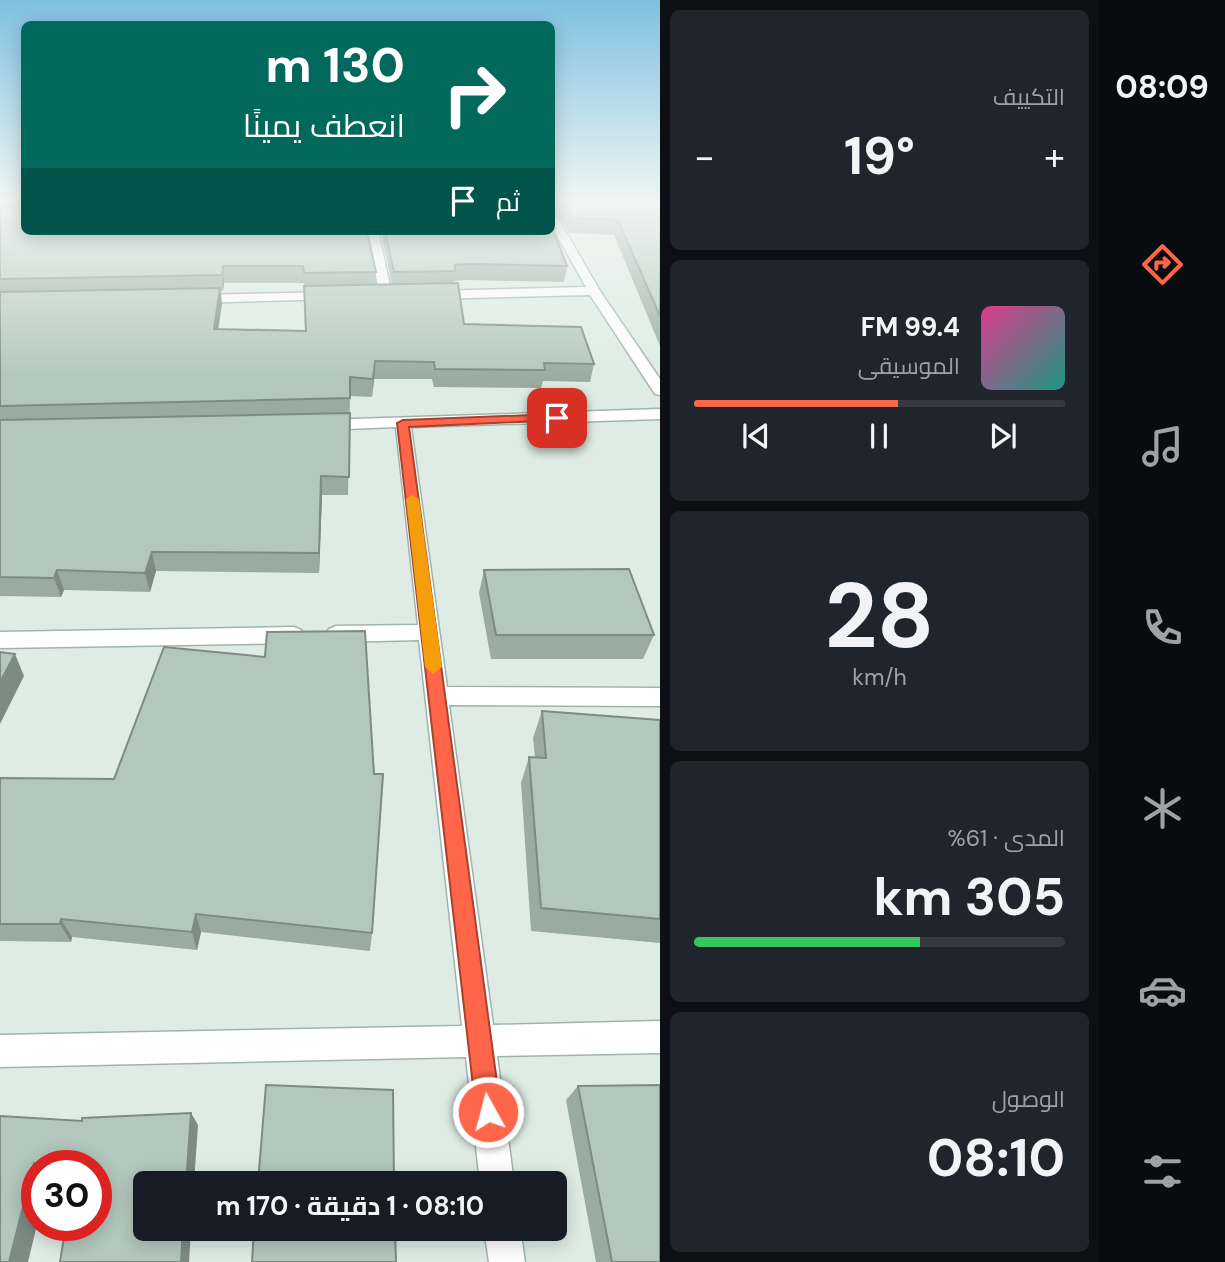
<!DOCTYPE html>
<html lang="ar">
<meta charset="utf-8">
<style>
:root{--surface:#171b24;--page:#20242c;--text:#f1f3f6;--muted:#9ea1a6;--line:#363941;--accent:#ff6649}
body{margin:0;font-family:"DM Sans",Cairo,sans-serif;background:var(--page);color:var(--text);direction:rtl;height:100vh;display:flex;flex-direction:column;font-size:26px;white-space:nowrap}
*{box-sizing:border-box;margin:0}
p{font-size:23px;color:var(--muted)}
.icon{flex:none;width:38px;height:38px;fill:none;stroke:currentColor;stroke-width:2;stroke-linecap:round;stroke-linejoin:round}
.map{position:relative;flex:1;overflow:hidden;direction:ltr}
.drawer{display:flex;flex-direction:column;gap:10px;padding:10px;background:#0d0f14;width:439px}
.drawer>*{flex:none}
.top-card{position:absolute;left:21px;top:21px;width:534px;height:214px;border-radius:10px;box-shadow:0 4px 18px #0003;direction:rtl;background:#00695c;color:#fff;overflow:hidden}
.speed{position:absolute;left:21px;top:1150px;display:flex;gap:14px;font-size:35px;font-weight:700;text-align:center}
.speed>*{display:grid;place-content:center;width:91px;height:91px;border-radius:50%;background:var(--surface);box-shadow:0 4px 18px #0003;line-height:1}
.speed .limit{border:10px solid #d22;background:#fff;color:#111}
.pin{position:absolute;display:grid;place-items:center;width:60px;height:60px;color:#fff;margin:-30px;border-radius:14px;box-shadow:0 4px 10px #0006}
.me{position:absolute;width:77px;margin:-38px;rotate:353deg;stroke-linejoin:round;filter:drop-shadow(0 0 5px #0008)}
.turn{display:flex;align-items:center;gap:24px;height:147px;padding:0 35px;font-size:32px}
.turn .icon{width:91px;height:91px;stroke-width:2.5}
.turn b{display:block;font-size:49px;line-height:60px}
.then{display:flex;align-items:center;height:66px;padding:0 35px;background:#0003;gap:14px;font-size:26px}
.big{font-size:52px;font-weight:700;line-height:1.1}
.drawer .tile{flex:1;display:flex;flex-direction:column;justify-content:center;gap:10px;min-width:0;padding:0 24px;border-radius:10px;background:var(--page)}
.drawer .dial{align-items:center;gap:0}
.dial b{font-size:91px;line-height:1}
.song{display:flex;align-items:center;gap:21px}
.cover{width:84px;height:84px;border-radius:10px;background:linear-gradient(135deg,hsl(330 70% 55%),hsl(170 70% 35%))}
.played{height:7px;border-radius:4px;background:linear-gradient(90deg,var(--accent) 55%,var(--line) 55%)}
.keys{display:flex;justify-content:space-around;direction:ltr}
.heat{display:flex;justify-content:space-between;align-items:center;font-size:38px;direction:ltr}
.charge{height:10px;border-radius:5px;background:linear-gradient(90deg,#34c759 61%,var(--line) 0)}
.trip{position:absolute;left:133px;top:1171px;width:434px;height:70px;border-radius:10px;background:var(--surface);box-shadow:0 4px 18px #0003;font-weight:700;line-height:70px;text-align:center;direction:rtl}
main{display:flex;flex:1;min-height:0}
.tab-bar{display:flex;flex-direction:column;width:126px;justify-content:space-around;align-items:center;background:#090b0e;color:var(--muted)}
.tab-bar .icon{width:49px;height:49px}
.tab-bar .on{color:var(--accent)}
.tab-bar b{font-size:32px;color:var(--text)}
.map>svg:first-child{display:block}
</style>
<main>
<nav class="tab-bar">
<b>08:09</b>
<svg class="icon on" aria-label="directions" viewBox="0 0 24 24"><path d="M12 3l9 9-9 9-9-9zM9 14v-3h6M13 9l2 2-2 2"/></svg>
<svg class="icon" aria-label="music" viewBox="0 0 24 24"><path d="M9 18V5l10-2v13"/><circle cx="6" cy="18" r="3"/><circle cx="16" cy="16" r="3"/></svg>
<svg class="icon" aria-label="phone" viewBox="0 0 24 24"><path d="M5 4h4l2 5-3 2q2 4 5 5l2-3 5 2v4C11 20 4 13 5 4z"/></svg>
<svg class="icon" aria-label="climate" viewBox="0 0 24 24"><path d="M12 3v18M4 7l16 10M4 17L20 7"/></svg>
<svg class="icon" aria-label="car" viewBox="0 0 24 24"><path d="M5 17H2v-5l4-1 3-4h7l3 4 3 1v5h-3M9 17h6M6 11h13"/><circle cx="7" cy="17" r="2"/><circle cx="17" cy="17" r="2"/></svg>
<svg class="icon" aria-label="filters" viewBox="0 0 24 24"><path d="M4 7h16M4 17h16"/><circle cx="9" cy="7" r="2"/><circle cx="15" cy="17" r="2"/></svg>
</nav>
<section class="drawer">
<div class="tile"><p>التكييف</p>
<div class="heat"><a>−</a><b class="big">19°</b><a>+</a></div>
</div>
<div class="tile">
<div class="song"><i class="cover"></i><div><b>99.4 FM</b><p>الموسيقى</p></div></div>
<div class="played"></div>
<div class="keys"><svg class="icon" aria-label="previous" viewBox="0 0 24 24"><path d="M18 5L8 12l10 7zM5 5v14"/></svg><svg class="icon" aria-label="pause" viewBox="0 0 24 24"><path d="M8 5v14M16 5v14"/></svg><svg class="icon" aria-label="next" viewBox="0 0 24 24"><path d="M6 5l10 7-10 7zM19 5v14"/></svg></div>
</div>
<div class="tile dial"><b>28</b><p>km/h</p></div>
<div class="tile"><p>المدى · 61%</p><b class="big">305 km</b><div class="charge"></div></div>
<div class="tile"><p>الوصول</p><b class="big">08:10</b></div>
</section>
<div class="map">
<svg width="660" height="1262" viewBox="0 0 660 1262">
<rect width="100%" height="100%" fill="#deece5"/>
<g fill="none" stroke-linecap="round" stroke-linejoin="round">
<defs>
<path id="minor" d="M551 212 556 215 600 291 660 379V395L655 394 590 295 431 299 425 295 431 291 586 287 551 225Z
M366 231H378L392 295 390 298 386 299 380 295Z
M333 292 337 293V299L194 303 188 299 194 295Z
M660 409V419L411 427 447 687 660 688V706L449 705 493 1025 660 1021V1053L497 1056 514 1183H480L466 1057 0 1067V1035L462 1026 419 640 336 642 329 639 325 634 329 629 336 626 418 625 396 427 323 430 315 425 323 420Z
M294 627 301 630 305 635 301 640 294 643 0 648V632Z
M484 1228H520L525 1262H489Z"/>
</defs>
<use href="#minor" stroke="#a1b4ac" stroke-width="3"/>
<use href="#minor" fill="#fff" fill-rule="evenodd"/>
</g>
<path fill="#9aaba3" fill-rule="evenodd" d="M0 203H24L376 272V285H392L381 231H551V203H660V346L614 235 570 233 558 214 551 210 555 217 553 229 567 266 564 282 467 280 454 281V283L464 324 594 364 590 382 543 381 541 388 434 387 432 379H374L372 397 350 396 348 495H322L319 573 156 571 150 592 64 590 61 597 0 596ZM224 283H304L305 331 218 330 222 304 221 291H223Z
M484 570 654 635 643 659H491L479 593Z
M542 711 660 720V943L531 931 521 783 529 757H535L533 738Z
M0 778 372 933 370 951 201 932 197 950 72 937 71 942 0 941Z
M578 1086 660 1262H596L566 1100Z"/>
<path fill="#7d8b84" d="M223 266 224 283 223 291 222 275Z
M220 288 222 304 215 347 214 329Z
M375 361 374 379 372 397 373 379Z
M321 476 322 495 319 573V553Z
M152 552 156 571 150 592 145 573Z
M57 570 64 590 61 597 54 578Z
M15 654 24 676 0 724V682Z
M196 914 201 932 197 950 192 932Z
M61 919 72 937 71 942 60 924Z
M191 1113 198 1125 194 1183H186Z
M34 1163 38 1166H37V1225L28 1262H9Z
M183 1228H191L189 1262H181Z"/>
<path fill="#b3c7bd" stroke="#7d8b84" stroke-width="2" d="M22 203H24V231H367L376 272 304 273 303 266H223L222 275 0 279V209H20L23 207Z
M551 203H552L551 210 555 217H551Z
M564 203H660V316L618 220 573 218Z
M551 225 567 266 469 264 455 265V271L394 272 385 231H551Z
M458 283 464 324 581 327 594 364 544 363 545 370 435 369 434 362 375 361 373 379 350 377V398L0 406V292L220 288 214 329 306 331 304 286Z
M350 413 349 477 321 476 319 553 152 552 145 573 57 570 54 578 0 577V420Z
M629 569 654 635H496L484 570Z
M365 631 374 774H383L372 933 196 914 192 932 61 919 60 924H0V778L114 779 164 647 265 657 267 632Z
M0 652 15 654 0 682Z
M542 711 660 720V919L541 908 529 757 546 758Z
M266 1085 393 1090 394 1183H258Z
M660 1085V1262H612L578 1086Z
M191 1113 186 1183H145V1228H183L181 1262H60L66 1225H96V1166H47L34 1163 9 1262H0V1116L82 1121V1118Z
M254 1228H395L396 1262H252Z"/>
<linearGradient id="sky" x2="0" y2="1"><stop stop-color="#7ec0e1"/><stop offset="0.53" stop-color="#f0f6f3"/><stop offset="1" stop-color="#f0f6f3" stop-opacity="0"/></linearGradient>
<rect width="660" height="380" fill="url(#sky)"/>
<path fill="#ff6649" stroke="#a6422f" stroke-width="2" d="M557 414 561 415V420L409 427 501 1112 497 1121 488 1124 479 1121 476 1112 397 423 403 420Z"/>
<path fill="#f59e0b" d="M412 495 419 499 442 667 433 674 425 667 406 499Z"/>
</svg>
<div class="speed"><div class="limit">30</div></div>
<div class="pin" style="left:557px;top:418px;background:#d93025"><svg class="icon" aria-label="arrive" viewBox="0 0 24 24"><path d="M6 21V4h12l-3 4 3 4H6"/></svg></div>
<svg class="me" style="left:488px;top:1112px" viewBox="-20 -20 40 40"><circle r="17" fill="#ff6649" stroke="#fff" stroke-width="3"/><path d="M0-11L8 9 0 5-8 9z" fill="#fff"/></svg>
<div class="trip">08:10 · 1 دقيقة · 170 m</div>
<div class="top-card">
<div class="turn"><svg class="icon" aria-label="right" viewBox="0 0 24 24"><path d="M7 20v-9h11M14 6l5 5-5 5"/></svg><div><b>130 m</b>انعطف يمينًا</div></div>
<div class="then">ثم<svg class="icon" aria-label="arrive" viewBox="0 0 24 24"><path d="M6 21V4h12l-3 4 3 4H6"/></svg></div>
</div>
</div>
</main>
